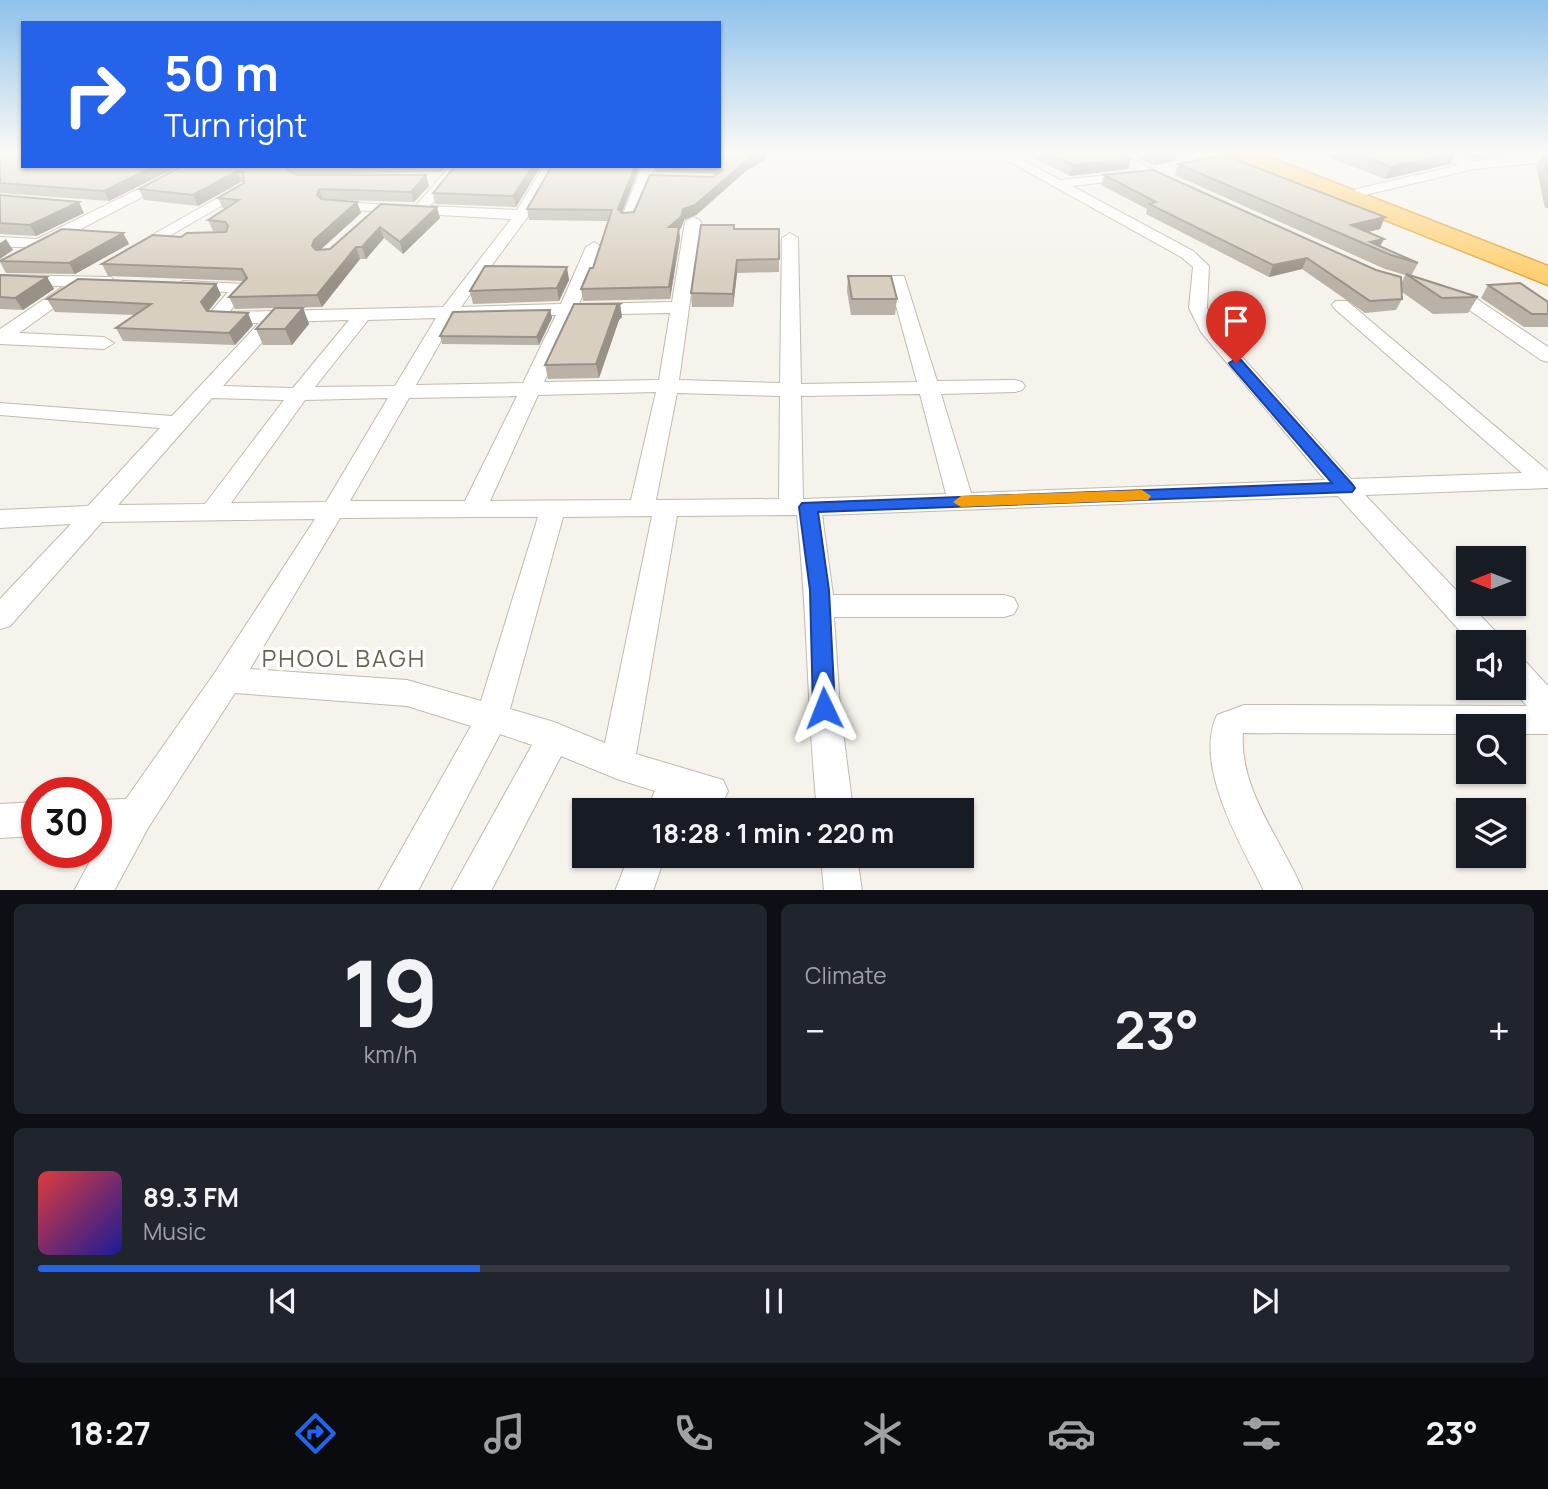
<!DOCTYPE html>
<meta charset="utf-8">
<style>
body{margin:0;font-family:Manrope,sans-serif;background:#20242c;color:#f1f3f6;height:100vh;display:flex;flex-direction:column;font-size:26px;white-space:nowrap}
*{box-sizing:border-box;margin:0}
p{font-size:23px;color:#9ea1a6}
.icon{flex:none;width:38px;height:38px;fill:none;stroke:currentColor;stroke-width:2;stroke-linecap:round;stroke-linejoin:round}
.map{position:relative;height:890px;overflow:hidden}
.drawer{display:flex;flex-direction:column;gap:14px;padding:14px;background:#0d0f14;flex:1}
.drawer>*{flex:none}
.top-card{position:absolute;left:21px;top:21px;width:700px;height:147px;border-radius:0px;box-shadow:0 2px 5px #0004;background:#2563eb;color:#fff;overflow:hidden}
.needle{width:46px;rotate:270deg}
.controls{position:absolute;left:1456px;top:546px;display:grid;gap:14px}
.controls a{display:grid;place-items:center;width:70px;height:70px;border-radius:0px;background:#171b24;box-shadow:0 2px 5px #0004;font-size:35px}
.speed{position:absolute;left:21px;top:777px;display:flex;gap:14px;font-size:35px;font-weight:700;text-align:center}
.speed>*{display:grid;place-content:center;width:91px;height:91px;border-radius:50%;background:#171b24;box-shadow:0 2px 5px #0004;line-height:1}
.speed .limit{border:10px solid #d22;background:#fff;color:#111}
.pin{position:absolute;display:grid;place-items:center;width:60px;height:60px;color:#fff;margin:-72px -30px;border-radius:50% 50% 50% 0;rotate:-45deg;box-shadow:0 0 7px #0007}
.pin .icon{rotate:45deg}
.me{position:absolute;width:77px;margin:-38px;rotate:358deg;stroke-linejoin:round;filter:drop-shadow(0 0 5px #0008)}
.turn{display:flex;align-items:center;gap:24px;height:147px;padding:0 28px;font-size:32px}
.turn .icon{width:91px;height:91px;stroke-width:2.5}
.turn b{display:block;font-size:49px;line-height:60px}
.big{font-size:52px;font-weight:700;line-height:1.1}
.drawer .widget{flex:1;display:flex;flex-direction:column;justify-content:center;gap:10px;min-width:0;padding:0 24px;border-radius:10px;background:#20242c}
.drawer .dial{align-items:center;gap:0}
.dial b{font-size:91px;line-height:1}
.song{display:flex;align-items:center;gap:21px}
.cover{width:84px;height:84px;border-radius:10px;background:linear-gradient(135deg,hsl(0 70% 55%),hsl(240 70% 35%))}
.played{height:7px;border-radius:4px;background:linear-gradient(90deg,#2563eb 30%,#363941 30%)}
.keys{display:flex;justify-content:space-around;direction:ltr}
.heat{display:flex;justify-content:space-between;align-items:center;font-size:38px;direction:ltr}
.drawer .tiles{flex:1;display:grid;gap:14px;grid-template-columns:1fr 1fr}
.widget:last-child{grid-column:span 2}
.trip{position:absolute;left:572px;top:798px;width:402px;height:70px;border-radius:0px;background:#171b24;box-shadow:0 2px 5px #0004;font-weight:700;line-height:70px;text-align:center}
.dock{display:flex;height:112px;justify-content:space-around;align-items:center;background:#090b0e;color:#9ea1a6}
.dock .icon{width:49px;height:49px}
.dock .active{color:#2563eb}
.dock b{font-size:32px;color:#f1f3f6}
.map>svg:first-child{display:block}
</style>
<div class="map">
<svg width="1548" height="891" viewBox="0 0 1548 891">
<rect width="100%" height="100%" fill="#f6f3ec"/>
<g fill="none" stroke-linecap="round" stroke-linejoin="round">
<g stroke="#c2bbae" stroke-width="2">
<g id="street">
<path d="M994 153H1010L1060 180 1137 172V178L1132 179 1072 186 1193 251 1209 266 1207 308 1218 330 1351 479 1522 473 1335 309 1332 305 1335 301H1347L1548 471V488L1365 495 1498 634 1503 642H1470L1338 496 822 515 833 595H1004L1014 598 1018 606 1014 614 1004 617H834L840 708 853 810H817C807 712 808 614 797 515L677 516 636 754 723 780 728 791 723 802 711 807 686 800 683 810H647L655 791 617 779 561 756 491 891H451L532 745 500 734 418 891H378L471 726 407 706 235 693 148 828 114 891H74L105 834H96V800L126 799 216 671 315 519 102 522 10 626 0 629V599L71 524 0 528V510L88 506 160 428 0 415V403L172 416 259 323 215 322 209 314 228 292 189 290 180 285 183 281 247 284 250 288 229 312 443 307 511 219 422 214 415 210 408 214 330 208 325 207 323 204 325 201 408 206 414 208 450 166H463L430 206 517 210 544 166H557L529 215 461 307 561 304 586 247 594 242 602 247 579 304 672 302 685 222 693 217 698 219 701 222 679 380 780 383 782 238 790 233 798 238 801 384 917 382 889 280 892 276H904L937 381 1015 380 1022 382 1025 386 1022 390 1015 392 941 394 971 493 1325 480 1201 332 1189 308 1193 267 1181 257ZM670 313 659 380 544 382 574 315ZM556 315 523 383 416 385 454 318ZM436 318 395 386 315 387 368 320ZM349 320 293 388 223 386 280 322ZM656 392 631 500 490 501 538 395ZM677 393 780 396 779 499 656 500ZM920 394 946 494 803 499 801 396ZM517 396 465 501H350L409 398ZM212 398 284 400 205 504 118 505ZM388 398 326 502 231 503 305 400ZM652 516 605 743 554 722 510 709 563 517ZM480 517H538L481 701 407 680 250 669 340 518Z"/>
<polygon points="1103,153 1120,153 1179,183 1177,186 1167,186"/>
<polygon points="1427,153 1447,153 1474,161 1548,154 1548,162 1474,169 1361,196 1354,192 1356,189 1459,165"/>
<polygon points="185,166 202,166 46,247 0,247 0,237 37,239"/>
<polygon points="642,166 655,166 635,219 633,222 623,222 621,219"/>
<polygon points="242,184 247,185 247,191 140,253 128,253 126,250"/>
<polygon points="0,275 111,277 114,281 111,285 84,286 19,333 104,337 114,343 104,349 0,344 0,329 64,286 0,285"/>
<polygon points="1447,289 1477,299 1548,347 1548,362 1541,360 1465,307 1441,298 1438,294"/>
<path d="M1514 657 1525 661 1548 686V734H1514V726H1468V734L1243 733C1239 791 1282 840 1303 891H1264C1241 845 1193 765 1217 715L1244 705 1527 706 1511 688H1514Z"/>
<polygon points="37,802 37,836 0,838 0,804"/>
<polygon points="629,856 665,856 653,891 615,891"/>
<polygon points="821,856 857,856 862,891 824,891"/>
</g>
</g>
<g stroke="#e0a43c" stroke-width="3">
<polygon id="highway" points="1227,153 1258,153 1548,266 1548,285 1230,158"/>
</g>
<use href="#street" fill="#fff" fill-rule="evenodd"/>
<use href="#highway" fill="#ffcf6e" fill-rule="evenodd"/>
</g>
<g fill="#bab2a6">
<polygon points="0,153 23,153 23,166 179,166 109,201 0,193"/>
<polygon points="1024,153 1120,153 1131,159 1128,169 1070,176"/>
<polygon points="1127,153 1178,153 1175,161 1154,165"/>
<polygon points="1317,153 1456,153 1450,164 1385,179"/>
<polygon points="1457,153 1529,153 1474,158"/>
<polygon points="1548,153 1548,208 1545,208 1536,166 1543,154"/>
<polygon points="766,159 746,171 696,215 684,220 681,228 679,230 680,238 670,299 583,301 581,289 593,268 608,221 529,220 527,209 640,166 622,213 634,212 716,175 714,174 655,172 655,166 719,166"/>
<polygon points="1178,164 1385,217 1380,229 1368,232 1380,247 1418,263 1411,276 1478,297 1468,313 1433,314 1402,292 1402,299 1396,310 1365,313 1302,269 1269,277 1146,214 1147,209 1101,185 1104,175 1402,282 1405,275 1385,269 1175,175"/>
<polygon points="252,166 447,166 441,172 295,175 429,186 414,202 333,200 357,202 361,213 320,250 330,249 381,204 440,218 403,254 384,238 366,259 360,259 322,307 235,309 229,297 244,281 108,276 102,264 181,237 220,232 213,231 208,220 225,209 223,208 218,198 244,182 241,182 198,206 144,200 139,189"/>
<polygon points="455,166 541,166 516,207 435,204 433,193"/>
<polygon points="0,195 84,213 36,236 0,234"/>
<polygon points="734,229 779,229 779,272 737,273 733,307 692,307 691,293"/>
<polygon points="123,233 129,244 75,274 6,273 0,262 0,261"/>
<polygon points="0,275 47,277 54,289 23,310 0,309"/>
<polygon points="848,276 897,299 895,315 851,315 847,291"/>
<polygon points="569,280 559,301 473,304 470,291"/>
<polygon points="216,284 221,295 208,311 253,325 235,345 123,341 116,328 135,315 55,312 47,299"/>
<polygon points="1488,285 1548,302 1548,327 1524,327 1481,298"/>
<polygon points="620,304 622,317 619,320 599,378 548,379 545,365"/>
<polygon points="303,308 309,324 292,345 263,345 256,329"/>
<polygon points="550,310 552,318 539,345 442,344 440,336"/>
</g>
<g fill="#979187">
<polygon points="759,153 767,153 766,159 746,171 696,215 684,220 681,228 679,230 680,238 670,299 669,227 683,209 746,161"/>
<polygon points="1166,153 1178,153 1175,161 1154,165 1157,155"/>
<polygon points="1452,153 1456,153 1450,164 1385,179 1391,167"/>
<polygon points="1477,153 1529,153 1474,158"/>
<polygon points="1131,159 1128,169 1070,176 1073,165"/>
<polygon points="154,166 179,166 109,201 104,191"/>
<polygon points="439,166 447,166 441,172"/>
<polygon points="533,166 541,166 516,207 513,196"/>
<polygon points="635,166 640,166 619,220 618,209"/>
<polygon points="237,171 241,182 198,206 193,195"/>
<polygon points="426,175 429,186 414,202 411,192"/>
<polygon points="319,189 323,200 321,205 317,195"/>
<polygon points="79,202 84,213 36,236 30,225"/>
<polygon points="357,202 361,213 318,252 312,246 314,240"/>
<polygon points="437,207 440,218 403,254 400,242"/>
<polygon points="1385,217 1380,229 1347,237 1351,225"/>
<polygon points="380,227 384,238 366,259 362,247"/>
<polygon points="123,233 129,244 75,274 69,263"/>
<polygon points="6,239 13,250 0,259 0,243"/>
<polygon points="1384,239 1378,250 1370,242"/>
<polygon points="356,247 360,259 322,307 317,295"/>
<polygon points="1307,258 1302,269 1269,277 1273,265"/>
<polygon points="737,260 737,273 733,307 733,294"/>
<polygon points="567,267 569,280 559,301 557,288"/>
<polygon points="47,277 54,289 23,310 15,298"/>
<polygon points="216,284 221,295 206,314 201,302"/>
<polygon points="620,304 622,317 619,320 599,378 596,364 617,306"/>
<polygon points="303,308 309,324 292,345 285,329"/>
<polygon points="550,310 552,318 539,345 537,337"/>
<polygon points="248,313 253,325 235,345 229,333"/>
</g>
<g fill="#d8cfc1" stroke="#979187" stroke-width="2">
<polygon points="0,153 23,153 23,154 19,154 19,158 23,161 23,166 154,166 104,191 0,183"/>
<polygon points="719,153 759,153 746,161 695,205 683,209 681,217 669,227 679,227 669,287 581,289 590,268 593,268 612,210 527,209 552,166 635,166 618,209 622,213 634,212 650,175 713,177 723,170 717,166 719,166"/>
<polygon points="1047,153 1120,153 1131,159 1073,165"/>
<polygon points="1353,153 1452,153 1391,167"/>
<polygon points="1548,153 1548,174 1543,154"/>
<polygon points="1224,155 1385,217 1351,225 1384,239 1370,242 1418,263 1391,255 1178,164"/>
<polygon points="182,166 288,166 287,169 296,175 426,175 411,192 319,189 317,195 321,199 357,202 314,240 312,246 316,250 330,249 381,204 437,207 400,242 380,227 362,247 356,247 317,295 229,297 247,278 242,269 102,264 153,235 181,237 187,233 226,232 228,226 225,222 208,220 239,200 218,198 244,183 243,172 237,171 193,195 139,189"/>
<polygon points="455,166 533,166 513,196 433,193"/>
<polygon points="1153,170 1376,270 1401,277 1402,299 1370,301 1307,258 1273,265 1149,204 1156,202 1104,175"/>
<polygon points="0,195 79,202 30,225 0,223"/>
<polygon points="701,225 734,225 734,229 779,229 779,259 737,260 733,294 691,293"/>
<polygon points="62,229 123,233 69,263 0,261"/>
<polygon points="485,266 567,267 557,288 470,291"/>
<polygon points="1406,274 1478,297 1442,298"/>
<polygon points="0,275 47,277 15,298 0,297"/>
<polygon points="848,276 891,276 897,299 852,299"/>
<polygon points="78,279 216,284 201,302 207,311 248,313 229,333 116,328 151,304 47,299"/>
<polygon points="1520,283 1548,302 1548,314 1532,314 1488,285"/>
<polygon points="574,304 620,304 617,306 596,364 545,365"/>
<polygon points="275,308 303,308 285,329 256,329"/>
<polygon points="550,310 537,337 440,336 453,312"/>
</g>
<linearGradient id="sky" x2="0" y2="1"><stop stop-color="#8fc1ec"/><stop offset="0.55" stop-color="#fbfaf6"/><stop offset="1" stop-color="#fbfaf6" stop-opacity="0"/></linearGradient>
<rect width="1548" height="278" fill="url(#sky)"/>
<polygon fill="#2563eb" stroke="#184099" stroke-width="2" points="1236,359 1241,360 1352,484 1355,488 1352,492 818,512 829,590 835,708 832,714 824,717 816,714 813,708 810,590 799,507 802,503 1332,483 1231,366 1229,363"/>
<polygon fill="#f59e0b" points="1142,490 1151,496 1148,500 961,507 953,502 961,496"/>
<g text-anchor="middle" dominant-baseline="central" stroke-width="7" stroke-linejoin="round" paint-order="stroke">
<g font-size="24" letter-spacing="2" fill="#6e6250" stroke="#fff">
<text x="344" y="657">PHOOL BAGH</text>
</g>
</g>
</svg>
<div class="controls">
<a><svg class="needle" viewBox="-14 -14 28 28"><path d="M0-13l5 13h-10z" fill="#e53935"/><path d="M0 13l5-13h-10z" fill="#9ea1a6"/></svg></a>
<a><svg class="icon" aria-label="sound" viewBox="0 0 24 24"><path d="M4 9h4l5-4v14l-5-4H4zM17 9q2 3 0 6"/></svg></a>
<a><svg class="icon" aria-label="search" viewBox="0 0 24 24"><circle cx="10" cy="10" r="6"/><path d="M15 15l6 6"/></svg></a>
<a><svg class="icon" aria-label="layers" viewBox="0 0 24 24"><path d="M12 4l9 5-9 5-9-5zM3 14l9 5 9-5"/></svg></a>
</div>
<div class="speed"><div class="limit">30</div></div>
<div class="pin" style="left:1236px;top:363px;background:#d93025"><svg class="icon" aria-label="arrive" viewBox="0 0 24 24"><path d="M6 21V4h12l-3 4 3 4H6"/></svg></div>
<svg class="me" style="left:824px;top:708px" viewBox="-20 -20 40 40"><path d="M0-17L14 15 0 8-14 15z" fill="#2563eb" stroke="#fff" stroke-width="4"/></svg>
<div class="trip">18:28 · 1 min · 220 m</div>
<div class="top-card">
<div class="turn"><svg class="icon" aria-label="right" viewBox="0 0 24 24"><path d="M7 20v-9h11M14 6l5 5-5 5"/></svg><div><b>50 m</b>Turn right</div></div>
</div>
</div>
<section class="drawer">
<div class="tiles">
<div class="widget dial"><b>19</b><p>km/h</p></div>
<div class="widget"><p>Climate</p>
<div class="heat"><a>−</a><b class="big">23°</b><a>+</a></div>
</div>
<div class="widget">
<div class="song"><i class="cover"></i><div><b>89.3 FM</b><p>Music</p></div></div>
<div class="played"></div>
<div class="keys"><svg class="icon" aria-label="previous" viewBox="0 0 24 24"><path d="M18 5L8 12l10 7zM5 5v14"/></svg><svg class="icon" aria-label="pause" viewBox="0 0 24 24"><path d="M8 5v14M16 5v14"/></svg><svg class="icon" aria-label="next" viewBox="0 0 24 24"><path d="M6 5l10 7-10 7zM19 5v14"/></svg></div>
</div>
</div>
</section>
<nav class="dock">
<b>18:27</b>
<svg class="icon active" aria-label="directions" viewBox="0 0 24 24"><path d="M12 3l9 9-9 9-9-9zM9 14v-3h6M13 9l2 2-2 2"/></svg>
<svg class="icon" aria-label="music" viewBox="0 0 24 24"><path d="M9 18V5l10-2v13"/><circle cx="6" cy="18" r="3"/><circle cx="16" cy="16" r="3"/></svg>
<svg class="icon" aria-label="phone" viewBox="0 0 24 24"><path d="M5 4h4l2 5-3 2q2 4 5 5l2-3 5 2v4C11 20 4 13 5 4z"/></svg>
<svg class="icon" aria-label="climate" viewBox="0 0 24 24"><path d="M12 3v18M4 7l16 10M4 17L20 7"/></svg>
<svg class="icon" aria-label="car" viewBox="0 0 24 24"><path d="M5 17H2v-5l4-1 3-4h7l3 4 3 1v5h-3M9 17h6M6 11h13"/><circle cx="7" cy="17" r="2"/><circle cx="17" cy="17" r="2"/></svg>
<svg class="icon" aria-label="filters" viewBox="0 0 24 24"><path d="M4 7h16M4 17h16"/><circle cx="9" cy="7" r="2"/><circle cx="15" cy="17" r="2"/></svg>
<b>23°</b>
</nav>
